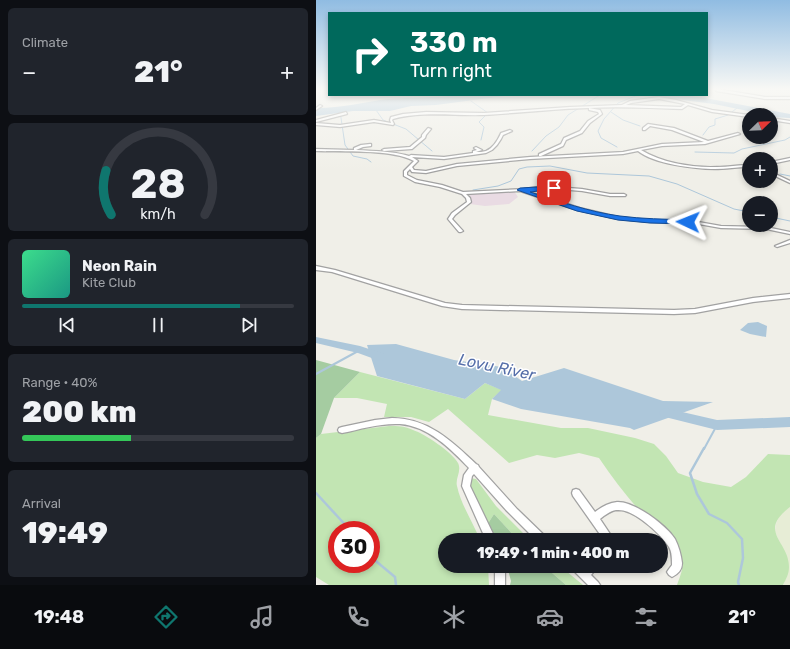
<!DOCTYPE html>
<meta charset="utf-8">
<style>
body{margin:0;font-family:Rubik,sans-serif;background:#20242c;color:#f1f3f6;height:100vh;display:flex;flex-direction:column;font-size:15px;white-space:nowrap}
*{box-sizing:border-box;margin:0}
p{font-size:13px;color:#9ea1a6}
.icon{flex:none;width:22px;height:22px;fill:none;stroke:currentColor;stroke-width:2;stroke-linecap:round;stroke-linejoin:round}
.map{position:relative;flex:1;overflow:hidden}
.sheet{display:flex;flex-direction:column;gap:8px;padding:8px;background:#0d0f14;width:316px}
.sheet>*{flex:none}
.guide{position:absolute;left:12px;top:12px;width:380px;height:84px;border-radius:0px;box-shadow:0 2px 6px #0003;background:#00695c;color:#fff;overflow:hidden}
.needle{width:26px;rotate:67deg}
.buttons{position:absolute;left:426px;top:108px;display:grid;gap:8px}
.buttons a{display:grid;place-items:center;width:36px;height:36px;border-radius:50%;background:#171b24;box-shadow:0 2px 6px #0003;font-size:20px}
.speed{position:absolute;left:12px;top:521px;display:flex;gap:8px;font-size:20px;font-weight:700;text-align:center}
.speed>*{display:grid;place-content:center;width:52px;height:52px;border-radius:50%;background:#171b24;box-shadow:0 2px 6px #0003;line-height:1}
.speed .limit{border:6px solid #d22;background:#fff;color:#111}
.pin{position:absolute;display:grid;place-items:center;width:34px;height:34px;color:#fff;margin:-17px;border-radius:8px;box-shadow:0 2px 6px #0006}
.me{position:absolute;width:44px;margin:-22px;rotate:272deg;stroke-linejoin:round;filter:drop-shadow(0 0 3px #0008)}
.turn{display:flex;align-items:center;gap:14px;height:84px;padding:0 16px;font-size:18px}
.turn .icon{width:52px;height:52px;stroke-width:2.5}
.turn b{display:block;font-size:28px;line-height:34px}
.big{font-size:30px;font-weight:800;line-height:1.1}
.sheet .widget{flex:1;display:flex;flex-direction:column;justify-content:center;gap:6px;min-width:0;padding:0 14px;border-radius:6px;background:#20242c}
.sheet .dial{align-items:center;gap:0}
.dial svg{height:104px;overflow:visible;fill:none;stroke:#363941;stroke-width:7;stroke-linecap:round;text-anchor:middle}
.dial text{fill:#f1f3f6;stroke:none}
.song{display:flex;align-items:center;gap:12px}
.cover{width:48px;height:48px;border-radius:6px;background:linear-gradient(135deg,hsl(150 70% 55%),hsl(170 70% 35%))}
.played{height:4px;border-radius:2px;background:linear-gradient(90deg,#0f766e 80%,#363941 80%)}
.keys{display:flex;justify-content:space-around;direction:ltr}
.heat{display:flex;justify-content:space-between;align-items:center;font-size:22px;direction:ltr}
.charge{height:6px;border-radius:3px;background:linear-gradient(90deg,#34c759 40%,#363941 0)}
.trip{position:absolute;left:122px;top:533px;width:230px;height:40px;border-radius:20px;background:#171b24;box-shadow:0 2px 6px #0003;font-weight:800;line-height:40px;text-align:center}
.menu{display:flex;height:64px;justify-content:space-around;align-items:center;background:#090b0e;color:#9ea1a6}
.menu .icon{width:28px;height:28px}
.menu .active{color:#0f766e}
.menu b{font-size:18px;color:#f1f3f6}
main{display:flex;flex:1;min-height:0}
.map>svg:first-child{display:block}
</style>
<main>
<section class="sheet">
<div class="widget"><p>Climate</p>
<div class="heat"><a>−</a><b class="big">21°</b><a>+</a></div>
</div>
<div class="widget dial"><svg viewBox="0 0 100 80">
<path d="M14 69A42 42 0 1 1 86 69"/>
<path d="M14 69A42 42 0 0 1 10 35" stroke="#0f766e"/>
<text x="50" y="56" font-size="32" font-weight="700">28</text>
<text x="50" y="72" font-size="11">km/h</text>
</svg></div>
<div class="widget">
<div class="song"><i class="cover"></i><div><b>Neon Rain</b><p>Kite Club</p></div></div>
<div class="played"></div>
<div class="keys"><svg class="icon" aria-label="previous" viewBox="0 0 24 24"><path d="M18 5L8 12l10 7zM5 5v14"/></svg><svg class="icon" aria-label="pause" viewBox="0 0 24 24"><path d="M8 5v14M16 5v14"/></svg><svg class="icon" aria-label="next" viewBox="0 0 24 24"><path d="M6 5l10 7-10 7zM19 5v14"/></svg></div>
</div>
<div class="widget"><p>Range · 40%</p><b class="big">200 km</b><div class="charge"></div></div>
<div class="widget"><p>Arrival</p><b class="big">19:49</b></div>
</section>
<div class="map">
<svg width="474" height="585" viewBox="0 0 474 585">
<rect width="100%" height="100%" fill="#f0efe8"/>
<polygon fill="#e9dbe3" points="198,191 202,197 193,204 169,206 154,204 154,194"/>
<polygon fill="#e7edd6" points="474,507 474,585 467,585 471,576 470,556 459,532 460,524 464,515"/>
<g fill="#c2e5b3" fill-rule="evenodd">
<path d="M44 372 149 399 169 383 186 390 176 399 172 415 245 428H272L319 438 338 444 350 456 362 473 387 482 415 487 430 477 452 454 474 455V507C441 532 473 541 473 567 473 574 470 579 467 585H361C364 576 369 566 365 556 358 536 336 524 322 509 308 493 295 476 283 458L263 453 239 458 221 455 193 463 132 409 113 422 95 417H68L71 404 41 398H18Z"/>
<path d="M73 426C82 426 89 426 97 430 109 434 136 452 142 463 146 471 139 478 141 486 145 505 157 522 164 540H129V566H172L173 585H13L0 577V438L5 434ZM21 530H55V564H21Z"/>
<polygon points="154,478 160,479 180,506 214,540 202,540 178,514 171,525 152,488"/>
<polygon points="228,566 244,566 267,585 250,585"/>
</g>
<g fill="#a5cca1">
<polygon points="0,360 44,372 18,398 5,434 0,438"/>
<polygon points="178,514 202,540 181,540 171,525"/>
<polygon points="191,566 228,566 250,585 194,585 195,581"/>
</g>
<g fill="#adc7da">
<path d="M143 95H196L120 105 95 106 74 111H37L0 116V109L2 108C25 108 48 102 72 99 96 97 119 98 143 95Z"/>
<polygon points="328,95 367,95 389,98 474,114 474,118 455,117 455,115 445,115 437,112 398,104"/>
<polygon points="442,322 451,326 450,337 434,334 424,330 432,323"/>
<polygon points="80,344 138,360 186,367 206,381 248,368 347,401 397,402 318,430 314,428 205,409 176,399 185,390 169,383 149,399 61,376 51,345"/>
</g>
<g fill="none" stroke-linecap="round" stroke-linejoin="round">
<g stroke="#adc7da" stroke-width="1">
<polyline points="155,101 172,113 163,122 168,127 165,140"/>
<polyline points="60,110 67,120 74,123"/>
<polyline points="24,111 29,145 37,156 51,159 55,162"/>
<polyline points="295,112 307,120 324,126"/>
<polyline points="77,124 90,129 116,151"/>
<polyline points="387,135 393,127 399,125 399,119 412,115 421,108"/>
<polyline points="301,147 285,138 282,131 288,119 302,103 322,95"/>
<polyline points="216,151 230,136 243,127 252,115 284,95"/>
<polyline points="379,152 418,153 426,149 469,140 474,137"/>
<polyline points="464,174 474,176"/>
<polyline points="157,190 182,186 195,181 203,169 211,167 234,166 271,173 333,176 361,184 418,209 433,212"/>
<polyline points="455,217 474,221"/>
</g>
<g stroke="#adc7da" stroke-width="2">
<polyline points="0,374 44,350"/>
<polyline points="388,449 401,425"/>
</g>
<g stroke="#adc7da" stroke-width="2.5">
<polyline points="388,448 374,473 381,494 393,514 411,523 426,539 427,558 422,582 423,585"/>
<polyline points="0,493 34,530"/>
<polyline points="55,557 79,577 80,585"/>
</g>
<g fill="#adc7da" fill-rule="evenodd">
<polygon points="0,337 44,346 68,354 69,357 68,360 64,361 42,353 0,343"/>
<polygon points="349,408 401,420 474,417 474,427 401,430 345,416 343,413 345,410"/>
</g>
<g stroke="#a2a2a2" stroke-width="2.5">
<g id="minor">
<polygon points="401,89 449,97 474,97 474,99 449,99 400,91"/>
<path d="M343 97 360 100 396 110 433 115V117L396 112 372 105 366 109C334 108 303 106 272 108 237 109 203 113 168 115 137 116 108 111 77 119L76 120 78 124 77 125 58 122 24 127 0 125V123L24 125 58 120 75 123 74 120 75 117 87 114 110 112 168 113 254 107 306 105 314 101ZM343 99 369 104 365 107 310 105 315 103Z"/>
<polygon points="4,105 6,106 0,110 0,108"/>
<polygon points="273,108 284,110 286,114 274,123 266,133 250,140 247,146 225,156 223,156 223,154 245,144 248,138 264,131 272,121 283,114 282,112 273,110"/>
<polygon points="30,112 31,114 0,122 0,120"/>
<polygon points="455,118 474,121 474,123 455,120"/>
<path d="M332 124 358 128 392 141 422 133 424 134 389 144 346 146 325 150C347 163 376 168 401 167 412 167 422 165 433 165V167C422 167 410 169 399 169 379 169 338 164 322 151L307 154 214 159 141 166 110 173 96 172 94 169 91 172V175L101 180 126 185 147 192 208 189 229 186 266 189 294 194H308L310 195 309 196H294L266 191 229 188 210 191 264 208 302 217 334 220 377 221 405 226 450 227 474 232V234L450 229 405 228 377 223 334 222 302 219 261 210 204 191 150 194 154 198 155 202 139 215 136 219 147 231 145 232H143L132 219 136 213 151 202 150 198 146 194 124 187 99 182 88 176V171L98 161C78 149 24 152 0 151V149L38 150V148L45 145 54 144H55V146L47 147 40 150C58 151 76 151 93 156L95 155 128 157 157 153V151L161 150 158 148 160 147 166 150 160 152C163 152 167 152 170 151 177 148 182 140 185 133L194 130 196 131 187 135 185 139 181 145 176 150 170 153 128 159 96 157 102 161 96 167 98 170 110 171 141 164 214 157 307 152 346 144 388 142 356 130 334 126 329 130H327V128Z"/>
<polygon points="112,128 115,129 110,135 109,138 96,149 68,151 66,150 68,149 94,147 106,137 106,135"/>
<polygon points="474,158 474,160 455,164 455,162"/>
<polygon points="455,172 474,181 474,183 455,174"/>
<polygon points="474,240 474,243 461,247 459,246"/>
<polygon points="0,266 19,270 129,303 146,305 358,310 379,309 437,298 474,294 474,298 437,302 379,313 358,314 146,309 126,306 16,272 0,270"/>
<path d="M76 418C111 418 135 440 160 464L162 465 163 467 201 509 230 537 232 540H220L190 510 158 474 156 476 154 486 180 540H170L146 486 148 475 153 468C135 449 112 426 84 424 64 423 45 429 26 433L23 432 22 430 23 428 26 427 59 420Z"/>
<path d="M260 489 263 490 279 512C285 507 293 503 301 502 318 501 350 525 359 539 363 547 365 555 366 563 366 570 362 574 356 577L353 575 351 572 353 569 356 565C356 559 356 552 353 547 346 535 322 514 309 511 307 510 303 510 300 510 294 511 289 515 284 519L298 540H288L257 496 256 493 257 490Z"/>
<rect x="179" y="566" width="10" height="19"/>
<polygon points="254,566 266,566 268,568 270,566 282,566 280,569 275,575 282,582 284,585 272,585 256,569"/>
</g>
</g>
<use href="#minor" fill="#fff" fill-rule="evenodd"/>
</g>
<linearGradient id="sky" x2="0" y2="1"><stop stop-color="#90bce2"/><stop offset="0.52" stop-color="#f8f8f5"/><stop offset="1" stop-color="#f8f8f5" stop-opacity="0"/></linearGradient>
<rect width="474" height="171" fill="url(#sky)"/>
<path fill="#1a73e8" stroke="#114b97" d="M238 186 241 188 240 189 214 192C243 201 273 212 304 216 326 219 349 219 372 220L375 222 372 224 334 223 302 220 261 211 201 190 204 188Z"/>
<g text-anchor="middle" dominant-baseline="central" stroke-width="3" stroke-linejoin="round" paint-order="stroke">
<g font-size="16" font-style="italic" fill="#556ea9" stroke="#fff">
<text transform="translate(181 367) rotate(12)">Lovu River</text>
</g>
</g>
</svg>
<div class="buttons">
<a><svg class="needle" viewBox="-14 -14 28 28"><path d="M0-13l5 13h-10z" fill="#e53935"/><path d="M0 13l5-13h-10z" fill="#9ea1a6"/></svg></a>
<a>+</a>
<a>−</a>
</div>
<div class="speed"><div class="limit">30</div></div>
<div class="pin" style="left:238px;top:188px;background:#d93025"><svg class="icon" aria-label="arrive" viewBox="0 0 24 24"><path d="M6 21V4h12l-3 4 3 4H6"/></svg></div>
<svg class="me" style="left:372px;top:222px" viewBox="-20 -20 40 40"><path d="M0-17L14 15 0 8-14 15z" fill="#1a73e8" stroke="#fff" stroke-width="4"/></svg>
<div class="trip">19:49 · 1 min · 400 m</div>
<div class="guide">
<div class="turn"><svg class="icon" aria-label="right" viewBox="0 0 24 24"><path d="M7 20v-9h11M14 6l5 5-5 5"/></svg><div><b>330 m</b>Turn right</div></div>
</div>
</div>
</main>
<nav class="menu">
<b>19:48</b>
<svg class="icon active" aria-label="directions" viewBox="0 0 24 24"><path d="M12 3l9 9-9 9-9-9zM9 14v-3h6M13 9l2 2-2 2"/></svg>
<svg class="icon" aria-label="music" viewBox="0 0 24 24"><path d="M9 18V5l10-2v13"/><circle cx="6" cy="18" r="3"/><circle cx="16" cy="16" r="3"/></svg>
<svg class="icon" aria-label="phone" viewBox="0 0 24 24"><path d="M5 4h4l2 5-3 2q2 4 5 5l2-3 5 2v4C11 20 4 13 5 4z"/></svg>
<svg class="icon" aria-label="climate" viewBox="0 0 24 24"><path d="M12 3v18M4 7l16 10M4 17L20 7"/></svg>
<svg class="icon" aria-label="car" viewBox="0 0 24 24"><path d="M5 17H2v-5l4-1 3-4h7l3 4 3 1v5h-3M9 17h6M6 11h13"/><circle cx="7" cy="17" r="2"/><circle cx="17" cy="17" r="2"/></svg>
<svg class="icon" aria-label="filters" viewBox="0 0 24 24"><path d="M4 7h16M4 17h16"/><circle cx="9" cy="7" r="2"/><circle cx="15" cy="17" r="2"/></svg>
<b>21°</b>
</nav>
